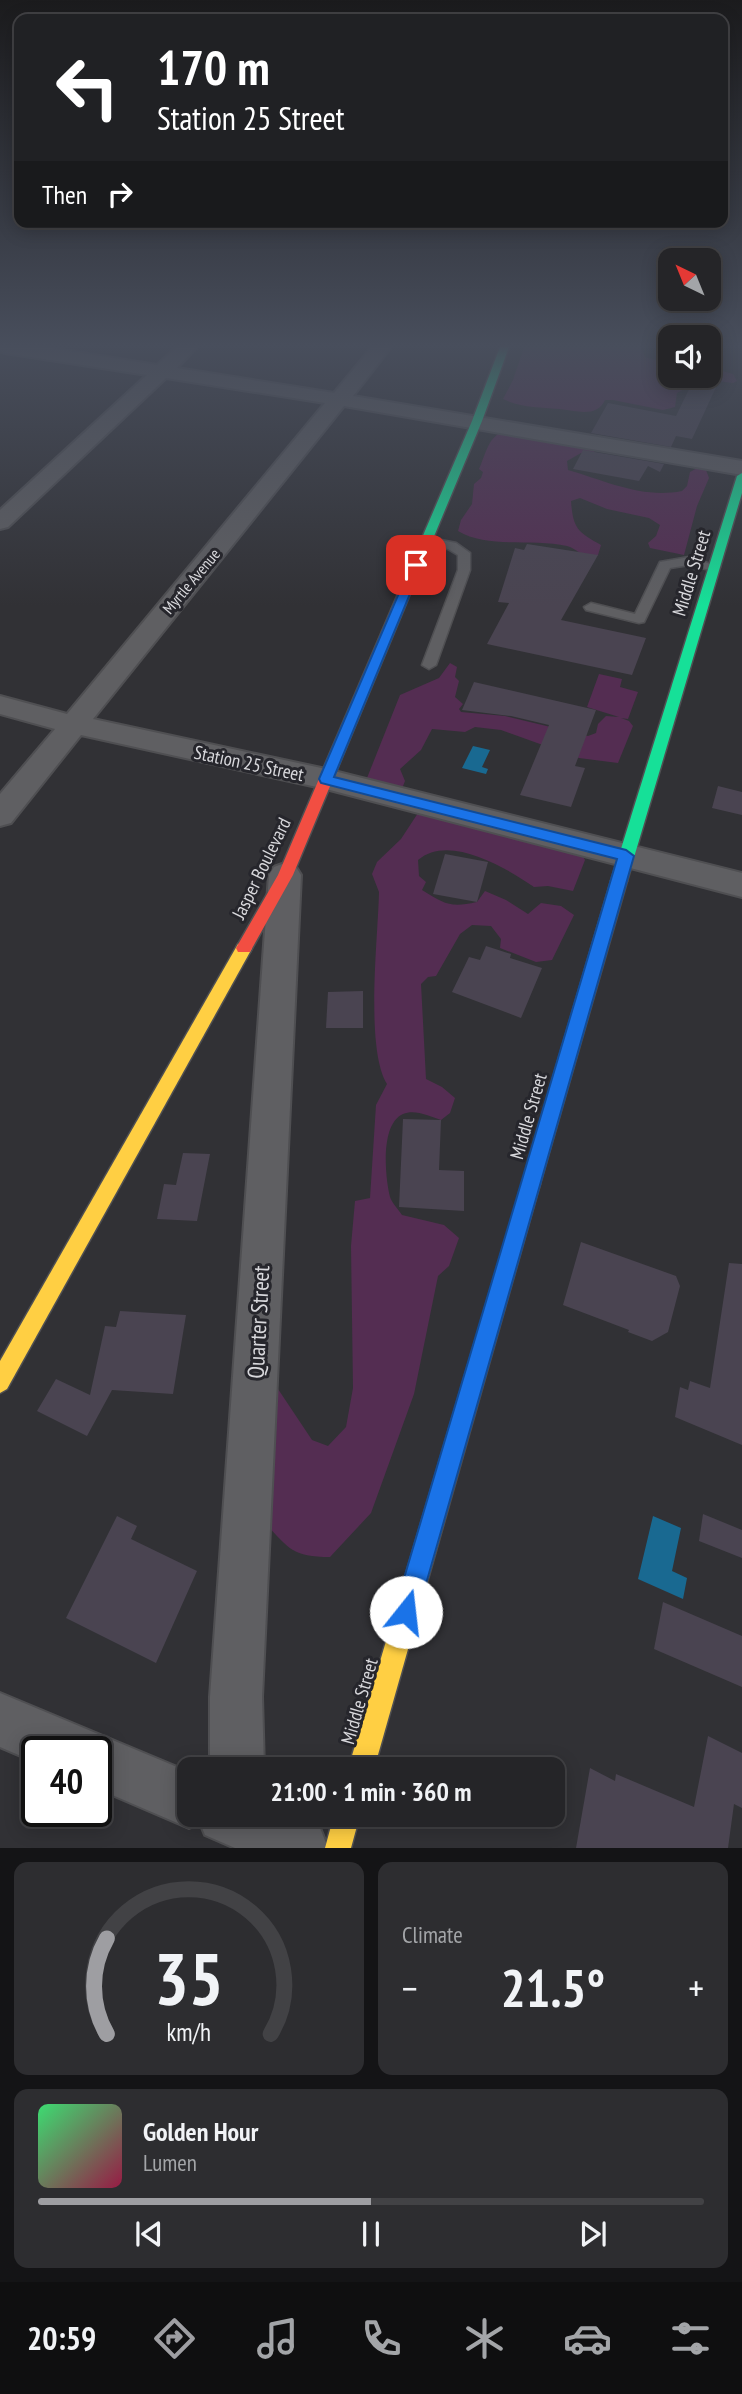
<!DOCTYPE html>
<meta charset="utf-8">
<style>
body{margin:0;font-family:"PT Sans Narrow",sans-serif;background:#2d2d30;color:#f1f3f6;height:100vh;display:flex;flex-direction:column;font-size:26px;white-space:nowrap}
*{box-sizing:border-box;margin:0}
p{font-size:23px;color:#a3a5a8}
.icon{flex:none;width:38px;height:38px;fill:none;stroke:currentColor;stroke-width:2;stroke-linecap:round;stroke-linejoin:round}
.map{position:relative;height:1848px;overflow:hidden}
.panel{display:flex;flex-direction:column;gap:14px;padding:14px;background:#141416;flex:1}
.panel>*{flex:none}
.top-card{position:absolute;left:14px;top:14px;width:714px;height:214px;border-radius:14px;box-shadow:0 4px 18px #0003,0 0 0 2px #424245;background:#202124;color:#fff;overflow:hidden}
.needle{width:46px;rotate:317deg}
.tools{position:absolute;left:658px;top:248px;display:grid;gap:14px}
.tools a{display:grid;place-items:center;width:63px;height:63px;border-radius:14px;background:#252528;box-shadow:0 4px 18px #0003,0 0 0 2px #424245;font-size:35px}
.speed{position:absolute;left:21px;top:1736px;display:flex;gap:14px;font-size:35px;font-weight:700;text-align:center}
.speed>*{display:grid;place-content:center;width:91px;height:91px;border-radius:50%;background:#252528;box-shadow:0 4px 18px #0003,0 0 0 2px #424245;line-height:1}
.speed .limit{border:4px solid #111;border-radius:10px;background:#fff;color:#111}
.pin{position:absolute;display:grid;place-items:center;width:60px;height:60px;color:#fff;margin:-30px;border-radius:14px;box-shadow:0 4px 10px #0006}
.me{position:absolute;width:77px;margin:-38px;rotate:16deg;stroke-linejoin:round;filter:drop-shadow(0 0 5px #0008)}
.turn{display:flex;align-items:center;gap:24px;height:147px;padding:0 28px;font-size:32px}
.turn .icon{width:91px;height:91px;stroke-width:2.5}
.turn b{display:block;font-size:49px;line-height:60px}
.then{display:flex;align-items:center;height:66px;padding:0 28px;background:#0003;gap:14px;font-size:26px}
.big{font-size:52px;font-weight:600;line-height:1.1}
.panel .tile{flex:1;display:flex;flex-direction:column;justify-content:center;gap:10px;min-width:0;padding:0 24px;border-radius:14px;background:#2d2d30}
.panel .dial{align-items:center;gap:0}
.dial svg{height:182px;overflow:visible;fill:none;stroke:#424245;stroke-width:7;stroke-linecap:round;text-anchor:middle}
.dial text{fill:#f1f3f6;stroke:none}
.song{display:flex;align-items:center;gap:21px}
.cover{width:84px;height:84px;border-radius:10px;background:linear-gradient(135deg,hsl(140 70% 55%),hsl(340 70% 35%))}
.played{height:7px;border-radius:4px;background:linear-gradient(90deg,#9e9ea2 50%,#424245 50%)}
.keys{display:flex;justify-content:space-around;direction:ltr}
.heat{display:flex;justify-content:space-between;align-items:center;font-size:38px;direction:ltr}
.panel .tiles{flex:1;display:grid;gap:14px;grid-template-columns:1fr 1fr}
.tile:last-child{grid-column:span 2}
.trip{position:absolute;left:177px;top:1757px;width:388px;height:70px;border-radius:14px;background:#252528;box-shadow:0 4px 18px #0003,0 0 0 2px #424245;font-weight:600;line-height:70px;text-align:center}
.dock{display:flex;height:112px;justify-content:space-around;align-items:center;background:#0f0f10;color:#a3a5a8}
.dock .icon{width:49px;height:49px}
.dock .active{color:#9e9ea2}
.dock b{font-size:32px;color:#f1f3f6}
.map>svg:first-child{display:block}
</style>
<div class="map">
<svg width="742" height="1848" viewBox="0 0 742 1848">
<rect width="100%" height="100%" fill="#313135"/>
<g fill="#542d52">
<path d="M524 347H641L645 357 670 364V376H709V367L733 374 737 381 733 383 694 378 688 387 677 393 675 407 663 410 613 400H605C596 419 575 410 559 409 539 407 522 408 503 399L513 380Z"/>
<path d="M503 431 571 441 594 451 596 455 581 453 567 461 568 470C606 481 643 499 682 491L687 486 690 472 699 467 706 470 709 478 697 506 684 555 650 548 648 543 656 536 660 525 649 518 607 509 580 498 571 501C573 529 578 532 601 545L598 555 590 560C583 556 575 548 567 546 533 538 488 549 458 531L461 520 472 504 474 484 481 478 483 472 479 469C486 454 487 439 503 431Z"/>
<polygon points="450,663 457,667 455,677 459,681 455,697 463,704 459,709 461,712 505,716 588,736 596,733 598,724 606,716 619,717 587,707 599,674 622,679 620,687 638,692 628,719 621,718 629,721 633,726 618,763 579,758 501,730 475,727 465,732 432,729 421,750 400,769 405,781 401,791 376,788 367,778 400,695 439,678"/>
<path d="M418 813 581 853 585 860 573 891 548 886 534 887C506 868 449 833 418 860L419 876 426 882 422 890C445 904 450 908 477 902L485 891 506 900 528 914 541 903 561 906 574 915 552 960 536 962 500 948 501 939 491 926 472 925 460 934 436 976 428 977 421 984 426 1079 442 1087 455 1098 450 1113 441 1120C429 1116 415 1109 403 1114 380 1124 385 1177 390 1197 392 1203 398 1209 402 1215L444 1225 459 1238 449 1266 438 1276 414 1394 371 1513 330 1557C291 1557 289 1548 263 1521L266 1402 278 1389 312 1440 328 1446 346 1427 353 1388 351 1246 355 1201 370 1198 376 1105 387 1084C365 1048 378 939 379 892L372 874 377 862 401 839Z"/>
</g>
<g fill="#196991">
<polygon points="473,746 490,750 482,767 488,769 486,774 462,768"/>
<polygon points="653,1516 681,1528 672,1571 687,1578 683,1599 638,1579"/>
</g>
<g fill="#4a4451">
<polygon points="694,379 718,383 692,439 676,436 671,447 591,433 608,403 676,416"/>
<polygon points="583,450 664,464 660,472 648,466 639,481 573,469"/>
<polygon points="527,544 598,555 561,620 646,638 632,675 487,644 509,603 498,602 515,548 524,550"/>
<polygon points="474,682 596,710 575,766 585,768 571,807 520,795 549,725 511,716 462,710"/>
<polygon points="718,786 742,792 742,815 712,808"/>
<polygon points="445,854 488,862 477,902 433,894"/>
<polygon points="486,946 511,954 510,958 542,968 521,1018 452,992 469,957 480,960"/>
<polygon points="363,991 363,1028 326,1028 328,992"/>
<polygon points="403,1119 441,1120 439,1170 464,1171 464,1211 399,1207"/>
<polygon points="183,1153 210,1154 197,1221 157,1219 164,1184 176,1185"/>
<polygon points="581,1242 676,1276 680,1286 668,1332 652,1341 628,1332 629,1330 563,1305"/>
<polygon points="729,1263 742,1264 742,1445 675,1417 680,1387 688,1390 690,1381 710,1388"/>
<polygon points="120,1311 186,1315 173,1394 112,1390 87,1436 37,1411 56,1379 90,1395 105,1326 116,1327"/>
<polygon points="703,1514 742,1530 742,1558 699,1541"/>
<polygon points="117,1516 137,1526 131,1539 197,1571 156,1663 66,1618"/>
<polygon points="663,1602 742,1636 742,1687 654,1649"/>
<polygon points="708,1736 742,1753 742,1808 734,1804 728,1848 576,1848 590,1768 615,1781 616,1774 694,1807"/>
</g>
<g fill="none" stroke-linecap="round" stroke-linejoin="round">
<g stroke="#4f4f52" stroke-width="3">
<g id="lane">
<polygon points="426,537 456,543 470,553 470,570 436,665 429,669 422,665 458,570 458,555 448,549 422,544 420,541"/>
<polygon points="689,557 720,567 714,571 689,565 670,568 644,622 639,623 586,610 584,607 591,603 635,614 660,562"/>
</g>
</g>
<g stroke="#4f4f52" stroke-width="4">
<g id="street">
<polygon points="0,347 44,347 157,365 177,347 197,347 177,368 334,393 372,347 391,347 353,396 742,461 742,475 344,406 93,719 326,769 742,873 742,897 326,789 81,735 11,823 0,826 0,794 55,729 0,714 0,696 67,714 325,403 166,378 8,527 0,529 0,510 147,375 5,353 0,351"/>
<polygon points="285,863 296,867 301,875 262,1697 264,1769 210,1769 210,1697 269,875 274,867"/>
<polygon points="0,1693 189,1772 189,1815 289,1815 320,1828 328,1848 235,1848 205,1835 200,1823 189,1828 96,1788 96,1752 37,1752 37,1763 0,1747"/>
</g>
</g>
<g stroke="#4f4f52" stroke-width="3">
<g id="fast">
<polygon points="500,347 509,347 482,421 410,594 404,598 400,597 398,594 472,421"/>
<polygon points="742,473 742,493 627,881 619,887 611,881 737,476"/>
</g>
</g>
<g stroke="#4f4f52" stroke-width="3">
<g id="slow">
<polygon points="244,942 250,944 252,948 250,952 7,1389 0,1393 0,1361 238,944"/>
<polygon points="531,1175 538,1178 540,1184 374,1769 348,1769 522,1184 524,1178"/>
<polygon points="334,1815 360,1815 351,1848 325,1848"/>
</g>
</g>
<g stroke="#4f4f52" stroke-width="3">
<g id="jam">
<polygon points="404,590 410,594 293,875 250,952 238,952 236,948 278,875 398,594"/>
<polygon points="619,875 627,881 540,1184 538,1190 531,1193 524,1190 522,1184 611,881"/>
</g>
</g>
<use href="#lane" fill="#5f5f62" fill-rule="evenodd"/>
<use href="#street" fill="#5f5f62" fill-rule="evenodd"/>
<use href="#fast" fill="#16e098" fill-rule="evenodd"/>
<use href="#slow" fill="#ffcf43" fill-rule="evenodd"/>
<use href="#jam" fill="#f24e42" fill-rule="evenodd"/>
</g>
<linearGradient id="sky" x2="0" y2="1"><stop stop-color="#1b1b1d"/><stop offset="0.57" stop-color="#484e5c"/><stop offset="1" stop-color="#484e5c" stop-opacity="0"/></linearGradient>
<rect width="742" height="606" fill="url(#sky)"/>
<polygon fill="#1a73e8" stroke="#114b97" stroke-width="2" points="416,561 422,565 334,777 626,850 634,856 418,1612 415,1620 406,1624 398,1620 394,1612 617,859 321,783 319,779 411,565"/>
<g text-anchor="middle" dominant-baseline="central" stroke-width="6" stroke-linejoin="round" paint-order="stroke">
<g font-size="16" fill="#d8d8dc" stroke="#26262c">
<text transform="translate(191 581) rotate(-50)">Myrtle Avenue</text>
</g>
<g font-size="19" fill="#d8d8dc" stroke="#26262c">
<text transform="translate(691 573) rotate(-73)">Middle Street</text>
<text transform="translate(249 763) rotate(12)">Station 25 Street</text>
<text transform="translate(261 868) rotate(-64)">Jasper Boulevard</text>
<text transform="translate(528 1116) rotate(-74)">Middle Street</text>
<text transform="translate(359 1701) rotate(-74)">Middle Street</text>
</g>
<g font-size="23" fill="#d8d8dc" stroke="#26262c">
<text transform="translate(258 1322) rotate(-87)">Quarter Street</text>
</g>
</g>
</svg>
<div class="tools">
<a><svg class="needle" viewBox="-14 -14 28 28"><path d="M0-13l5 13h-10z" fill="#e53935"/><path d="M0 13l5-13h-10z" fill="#a3a5a8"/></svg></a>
<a><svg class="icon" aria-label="sound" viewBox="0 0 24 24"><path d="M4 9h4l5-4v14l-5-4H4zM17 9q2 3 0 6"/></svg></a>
</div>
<div class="speed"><div class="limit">40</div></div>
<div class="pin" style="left:416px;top:565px;background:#d93025"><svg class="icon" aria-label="arrive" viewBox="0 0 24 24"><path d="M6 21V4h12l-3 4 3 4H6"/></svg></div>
<svg class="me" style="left:406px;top:1612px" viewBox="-20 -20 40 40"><circle r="19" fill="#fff"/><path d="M0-13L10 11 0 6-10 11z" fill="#1a73e8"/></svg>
<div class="trip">21:00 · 1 min · 360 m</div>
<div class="top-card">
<div class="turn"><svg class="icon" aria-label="left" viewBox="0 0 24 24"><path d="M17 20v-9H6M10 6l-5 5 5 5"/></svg><div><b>170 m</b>Station 25 Street</div></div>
<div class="then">Then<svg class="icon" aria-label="right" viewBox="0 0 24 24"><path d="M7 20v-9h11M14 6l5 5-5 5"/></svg></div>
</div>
</div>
<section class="panel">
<div class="tiles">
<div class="tile dial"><svg viewBox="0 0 100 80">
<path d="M14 69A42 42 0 1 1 86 69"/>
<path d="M14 69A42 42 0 0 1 14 27" stroke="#9e9ea2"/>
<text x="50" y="56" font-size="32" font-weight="700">35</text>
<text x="50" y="72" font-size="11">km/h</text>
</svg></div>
<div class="tile"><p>Climate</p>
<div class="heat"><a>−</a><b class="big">21.5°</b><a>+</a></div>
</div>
<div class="tile">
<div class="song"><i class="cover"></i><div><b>Golden Hour</b><p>Lumen</p></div></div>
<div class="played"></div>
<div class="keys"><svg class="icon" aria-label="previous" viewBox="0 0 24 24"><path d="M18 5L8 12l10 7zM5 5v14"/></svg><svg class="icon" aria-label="pause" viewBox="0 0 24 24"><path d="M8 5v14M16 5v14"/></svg><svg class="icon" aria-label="next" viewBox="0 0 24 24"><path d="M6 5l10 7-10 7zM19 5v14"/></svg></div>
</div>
</div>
</section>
<nav class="dock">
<b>20:59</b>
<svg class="icon active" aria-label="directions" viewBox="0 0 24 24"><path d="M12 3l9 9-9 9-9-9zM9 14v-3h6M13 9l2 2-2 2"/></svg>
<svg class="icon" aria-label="music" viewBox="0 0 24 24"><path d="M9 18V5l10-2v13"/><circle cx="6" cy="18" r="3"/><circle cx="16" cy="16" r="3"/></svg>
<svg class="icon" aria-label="phone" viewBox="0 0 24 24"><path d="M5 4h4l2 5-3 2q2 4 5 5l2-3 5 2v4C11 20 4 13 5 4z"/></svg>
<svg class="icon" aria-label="climate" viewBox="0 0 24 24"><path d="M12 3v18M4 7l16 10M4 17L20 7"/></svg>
<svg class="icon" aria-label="car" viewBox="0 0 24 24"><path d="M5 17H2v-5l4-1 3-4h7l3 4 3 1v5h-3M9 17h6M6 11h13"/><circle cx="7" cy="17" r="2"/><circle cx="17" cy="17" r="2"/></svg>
<svg class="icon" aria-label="filters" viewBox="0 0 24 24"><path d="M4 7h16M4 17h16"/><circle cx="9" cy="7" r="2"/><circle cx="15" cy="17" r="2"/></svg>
</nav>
